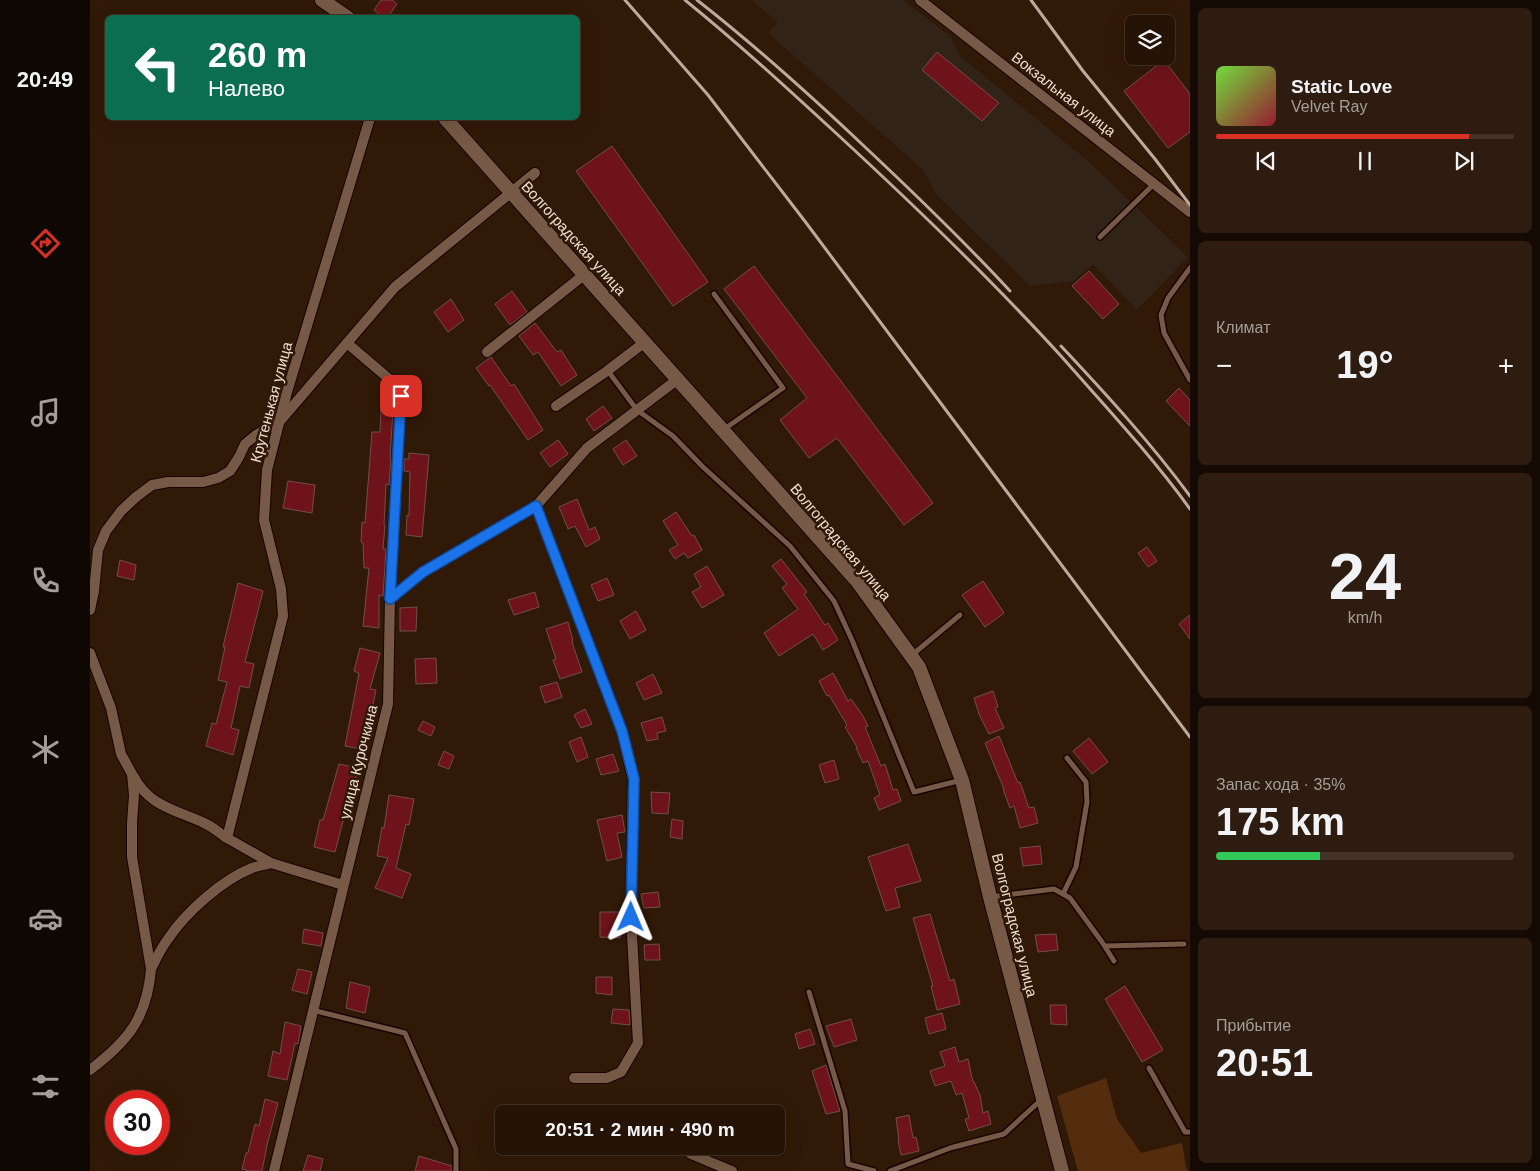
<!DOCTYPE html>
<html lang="ru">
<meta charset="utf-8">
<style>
body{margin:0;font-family:Helvetica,sans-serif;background:#2d1c0f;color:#f1f3f6;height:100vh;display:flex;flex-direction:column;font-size:19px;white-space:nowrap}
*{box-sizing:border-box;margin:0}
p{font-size:16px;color:#a39e9a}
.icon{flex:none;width:28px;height:28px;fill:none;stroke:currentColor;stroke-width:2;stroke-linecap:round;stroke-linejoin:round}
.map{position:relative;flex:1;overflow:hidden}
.drawer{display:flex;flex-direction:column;gap:8px;padding:8px;background:#140a03;width:350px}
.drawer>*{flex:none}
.hud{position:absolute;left:15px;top:15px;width:475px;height:105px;border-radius:8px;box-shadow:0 5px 20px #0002,0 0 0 1px #423227;background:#0b6e4f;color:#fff;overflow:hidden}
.tools{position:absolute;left:1035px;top:15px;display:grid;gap:10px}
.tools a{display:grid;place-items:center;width:50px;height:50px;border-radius:8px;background:#251305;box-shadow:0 5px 20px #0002,0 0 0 1px #423227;font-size:25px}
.speed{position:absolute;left:15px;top:1090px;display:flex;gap:10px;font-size:25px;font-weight:700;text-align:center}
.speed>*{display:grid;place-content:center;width:65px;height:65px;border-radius:50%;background:#251305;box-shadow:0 5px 20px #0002,0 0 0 1px #423227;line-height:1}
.speed .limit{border:8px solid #d22;background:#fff;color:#111}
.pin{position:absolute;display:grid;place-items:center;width:42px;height:42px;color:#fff;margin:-21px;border-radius:10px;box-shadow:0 2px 8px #0006}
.me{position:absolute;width:55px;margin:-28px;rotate:1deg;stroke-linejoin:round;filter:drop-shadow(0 0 4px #0008)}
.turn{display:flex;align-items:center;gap:18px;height:105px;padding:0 20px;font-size:22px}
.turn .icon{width:65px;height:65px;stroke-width:2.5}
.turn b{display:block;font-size:35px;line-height:42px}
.big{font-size:38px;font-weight:700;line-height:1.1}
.drawer .card{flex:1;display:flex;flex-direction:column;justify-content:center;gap:8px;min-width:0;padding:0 18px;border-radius:8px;background:#2d1c0f}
.drawer .dial{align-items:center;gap:0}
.dial b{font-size:65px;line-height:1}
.song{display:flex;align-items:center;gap:15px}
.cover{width:60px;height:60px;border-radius:8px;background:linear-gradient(135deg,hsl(100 70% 55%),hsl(350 70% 35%))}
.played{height:5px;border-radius:2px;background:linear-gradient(90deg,#d93025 85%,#423227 85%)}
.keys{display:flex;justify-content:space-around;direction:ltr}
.heat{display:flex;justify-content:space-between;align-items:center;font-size:28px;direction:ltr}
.charge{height:8px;border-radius:4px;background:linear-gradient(90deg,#34c759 35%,#423227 0)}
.trip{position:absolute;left:405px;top:1105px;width:290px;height:50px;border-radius:8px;background:#251305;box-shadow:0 5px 20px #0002,0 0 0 1px #423227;font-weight:700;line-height:50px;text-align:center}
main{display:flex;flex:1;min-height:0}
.tabs{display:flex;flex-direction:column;width:90px;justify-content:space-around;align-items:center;background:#0f0802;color:#a39e9a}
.tabs .icon{width:35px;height:35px}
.tabs .active{color:#d93025}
.tabs b{font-size:22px;color:#f1f3f6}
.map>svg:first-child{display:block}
</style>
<main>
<nav class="tabs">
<b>20:49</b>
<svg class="icon active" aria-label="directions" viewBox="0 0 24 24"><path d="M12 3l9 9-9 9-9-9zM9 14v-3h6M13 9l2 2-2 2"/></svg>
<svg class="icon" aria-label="music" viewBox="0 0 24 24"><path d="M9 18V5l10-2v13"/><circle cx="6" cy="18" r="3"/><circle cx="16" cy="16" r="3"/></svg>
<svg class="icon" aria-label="phone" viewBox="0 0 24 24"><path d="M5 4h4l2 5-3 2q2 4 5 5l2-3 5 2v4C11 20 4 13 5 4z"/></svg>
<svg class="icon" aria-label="climate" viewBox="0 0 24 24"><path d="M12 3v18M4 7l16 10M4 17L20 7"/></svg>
<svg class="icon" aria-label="car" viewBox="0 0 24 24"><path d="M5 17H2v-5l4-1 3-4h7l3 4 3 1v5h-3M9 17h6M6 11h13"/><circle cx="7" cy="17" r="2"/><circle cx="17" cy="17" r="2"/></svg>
<svg class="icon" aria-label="filters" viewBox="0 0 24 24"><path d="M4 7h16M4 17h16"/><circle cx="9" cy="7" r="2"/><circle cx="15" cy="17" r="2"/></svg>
</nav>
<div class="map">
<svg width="1100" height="1171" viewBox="0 0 1100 1171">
<rect width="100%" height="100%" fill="#311907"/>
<polygon fill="#322318" points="661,0 813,0 861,37 870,56 1000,163 1098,257 1047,310 1003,264 983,281 940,286 847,195 831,168 678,33 688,22"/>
<polygon fill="#542d0f" points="1016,1078 1027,1119 1051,1153 1092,1143 1096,1168 1098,1171 988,1171 967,1096"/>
<g fill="#6f131a" stroke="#714e4c">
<polygon points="291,0 302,0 307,4 297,18 294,18 284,10"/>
<polygon points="847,52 909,103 892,121 832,70"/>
<polygon points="1074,60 1100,94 1100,132 1078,148 1034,91"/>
<polygon points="522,146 618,282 583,306 486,171"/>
<polygon points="664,266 843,503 814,525 747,438 719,458 690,420 717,398 634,289"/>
<polygon points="999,271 1029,304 1013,319 982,286"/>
<polygon points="422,291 437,312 420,325 405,304"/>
<polygon points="361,299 374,320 358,332 344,312"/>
<polygon points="445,323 467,352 471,350 487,375 471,386 448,352 443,355 429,336"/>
<polygon points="401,357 421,386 424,384 453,430 438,440 400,385 399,386 386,368"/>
<polygon points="1089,388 1100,400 1100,426 1076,401"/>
<polygon points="513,406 522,418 504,431 496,419"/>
<polygon points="291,408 303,409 300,458 301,458 299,485 296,484 294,525 295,525 293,549 296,549 293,596 289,595 289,628 273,626 279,568 274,568 273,543 271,542 272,522 275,523 282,432 290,432"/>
<polygon points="468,440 478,454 460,467 450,453"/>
<polygon points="536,440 547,456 533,465 523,449"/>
<polygon points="319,453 339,455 332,537 316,535 317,515 319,516 320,472 314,471 314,459 319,459"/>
<polygon points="198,481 225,485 222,513 193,508"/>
<polygon points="487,499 499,530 505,527 510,539 496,547 485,526 478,529 469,507"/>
<polygon points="586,512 602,536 604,535 612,550 598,558 594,553 585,559 579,550 588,545 573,521"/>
<polygon points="1057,547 1067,561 1058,567 1048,553"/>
<polygon points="691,559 717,592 714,594 735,625 738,623 748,640 733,650 723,634 689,656 674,633 708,609 692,588 697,584 682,566"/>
<polygon points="30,560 46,565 44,580 27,576"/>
<polygon points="617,566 634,595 612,608 602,592 611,587 604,574"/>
<polygon points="517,578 524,595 508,601 501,585"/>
<polygon points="893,581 914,613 895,627 872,595"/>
<polygon points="148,583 173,591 155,662 164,664 159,688 150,686 141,728 149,730 143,755 116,746 122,723 126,724 137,682 128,680 135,647 133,647"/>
<polygon points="445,592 449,607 424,615 418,600"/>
<polygon points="327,607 326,631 310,631 310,608"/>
<polygon points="546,611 556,630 540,639 530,621"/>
<polygon points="1100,615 1100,639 1089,624"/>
<polygon points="478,622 483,641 482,642 492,672 470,679 463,660 466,659 456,629"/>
<polygon points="270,648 290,653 280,689 286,690 280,719 278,718 271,749 255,746 269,673 264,671"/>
<polygon points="346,658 347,683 326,684 325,659"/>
<polygon points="743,673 758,701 761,699 773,716 778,726 775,727 791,766 795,764 803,790 807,789 811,801 789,810 784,798 790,795 778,761 773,763 766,748 767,747 755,727 757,725 739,695 737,696 729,681"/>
<polygon points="563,674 572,693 554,700 546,683"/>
<polygon points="467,682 472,697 455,703 450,687"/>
<polygon points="903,691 908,707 905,708 914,728 899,734 889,714 884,698"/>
<polygon points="495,709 502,724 491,728 484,715"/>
<polygon points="572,717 576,731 567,733 568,739 557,741 551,723"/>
<polygon points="333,721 345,727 341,736 328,730"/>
<polygon points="909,736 928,783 930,782 939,808 944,807 948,823 930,828 924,806 920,808 913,789 914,789 895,743"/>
<polygon points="491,737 498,757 487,762 479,742"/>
<polygon points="999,738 1018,762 1002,774 983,751"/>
<polygon points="354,751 364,756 359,769 348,765"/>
<polygon points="523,754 529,771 511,775 506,759"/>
<polygon points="744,760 749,779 735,783 729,765"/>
<polygon points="249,764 268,768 264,790 253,821 245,852 224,847 230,820 233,820"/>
<polygon points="561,792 580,793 578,814 562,813"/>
<polygon points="299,795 324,799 319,825 316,824 306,868 321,874 312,898 285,888 298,858 287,856 292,827 294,828"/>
<polygon points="532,815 535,832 527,833 532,857 517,861 507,820"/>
<polygon points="582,819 593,821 592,839 580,837"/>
<polygon points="818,844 831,881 805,888 810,907 796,911 778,857"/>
<polygon points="950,846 952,864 933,866 930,848"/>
<polygon points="568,892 570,907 554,908 551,894"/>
<polygon points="510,912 530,912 530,938 510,937"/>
<polygon points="840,914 860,981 864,979 870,1004 847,1010 841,986 843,986 823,918"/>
<polygon points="214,929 233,933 231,946 212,943"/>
<polygon points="966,934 968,950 948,952 945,935"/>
<polygon points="569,944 570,960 555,960 554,945"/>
<polygon points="208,969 222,972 217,994 202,990"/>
<polygon points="506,977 522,977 522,995 506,993"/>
<polygon points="260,982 280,987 275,1013 256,1008"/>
<polygon points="1035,986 1073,1050 1052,1062 1015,999"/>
<polygon points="960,1005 976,1005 977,1025 961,1024"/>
<polygon points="523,1009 539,1010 540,1025 521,1023"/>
<polygon points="852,1013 856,1029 839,1034 835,1018"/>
<polygon points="761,1019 767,1040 744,1047 736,1026"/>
<polygon points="195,1022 211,1026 208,1044 205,1043 197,1080 178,1076 183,1051 190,1054"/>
<polygon points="720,1029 725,1044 709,1049 705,1034"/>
<polygon points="865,1047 869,1062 878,1059 882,1078 890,1095 893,1113 898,1111 901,1124 879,1131 875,1119 879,1118 872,1093 866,1095 861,1081 845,1086 840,1071 855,1066 850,1052"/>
<polygon points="736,1065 750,1111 736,1114 722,1071"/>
<polygon points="175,1099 188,1103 177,1145 172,1171 160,1171 152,1169 156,1153 158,1153 165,1124 169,1126"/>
<polygon points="819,1115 823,1138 826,1137 829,1151 811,1155 808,1140 809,1140 806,1118"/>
<polygon points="218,1155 233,1159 230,1171 213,1171"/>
<polygon points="329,1156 362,1166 362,1171 325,1171"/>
</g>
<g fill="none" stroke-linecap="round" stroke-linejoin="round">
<g stroke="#180300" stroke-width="8">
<g id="lane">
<polyline points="1010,237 1064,184"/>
<polyline points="1100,268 1078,298 1071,315 1074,333 1100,380"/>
<polyline points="624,294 693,388 633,430"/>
<polyline points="518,371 547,410 583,436 613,467 700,546 744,601 762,640 824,792 872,780"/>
<polyline points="822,655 870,615"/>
<polyline points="973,894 986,867 997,802 996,782 977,758"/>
<polyline points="901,897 964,889 980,898 1012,942 1024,961"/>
<polyline points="1015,946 1094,944"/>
<polyline points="719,992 755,1111 758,1164 784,1171"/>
<polyline points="222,1010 315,1033 366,1149 366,1171"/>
<polyline points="1059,1068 1095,1132 1100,1132"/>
<polyline points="800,1171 860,1148 914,1134 951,1100"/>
</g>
</g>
<g stroke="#180300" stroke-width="12">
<g id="street">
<polyline points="830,0 1100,212"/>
<polyline points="397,352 495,274"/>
<polyline points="466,406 517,371 555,342"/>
<polyline points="446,506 532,731 543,779 541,917 548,1043 531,1072 517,1078 484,1078"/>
<polyline points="300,599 333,572 446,506 497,448 588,379"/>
<polyline points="0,610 4,591 8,550 16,531 31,511 46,497 62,485 78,482 113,482 128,478 140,471 149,457 155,444 166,435 190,421 305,287 445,173"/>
<path d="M0 653 21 708 31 754 42 774 44 795 42 823V857L61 969C57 1018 38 1041 0 1070"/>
<path d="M44 777C59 806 86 810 114 823 122 826 129 833 137 838"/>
<polyline points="253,885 181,863 137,838 193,616 191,589 174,520 177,470 197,392 280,118"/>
<path d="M61 969C66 959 71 948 78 939 96 912 132 880 162 868 168 866 175 865 181 863"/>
<polyline points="601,1154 642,1171"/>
<polyline points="184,1171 298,704 300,599 311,396 298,378 257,343"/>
</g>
</g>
<g stroke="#180300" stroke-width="16">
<g id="secondary">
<polyline points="232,0 258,18"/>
<polyline points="355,118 767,581 829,667 872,780 900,897 972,1171"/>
</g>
</g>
<use href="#lane" stroke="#765946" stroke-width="5"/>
<use href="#street" stroke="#765946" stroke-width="10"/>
<use href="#secondary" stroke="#765946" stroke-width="14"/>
<g stroke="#bda99d" stroke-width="3">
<polyline points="535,0 618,95 717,224 1100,737"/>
<path d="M595 0C648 43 698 89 748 135 825 206 900 278 971 356 1015 406 1061 455 1100 509"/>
<path d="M607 0C666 46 721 96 775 147 825 194 874 241 920 291"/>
<polyline points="941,0 993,71 1065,159 1100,205"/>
<path d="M971 346C1016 394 1061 443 1100 496"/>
</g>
</g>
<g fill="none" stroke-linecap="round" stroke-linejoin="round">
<g stroke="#114b97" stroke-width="12">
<polyline id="route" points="311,396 300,599 333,572 446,506 532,731 544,779 541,917"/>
</g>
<use href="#route" stroke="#1a73e8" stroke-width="9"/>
</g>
<g text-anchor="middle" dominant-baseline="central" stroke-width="5" stroke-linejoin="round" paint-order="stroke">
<g font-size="15" fill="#f0ded4" stroke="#311907">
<text transform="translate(974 94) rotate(38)">Вокзальная улица</text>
<text transform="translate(484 238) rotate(48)">Волгоградская улица</text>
<text transform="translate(181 402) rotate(-75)">Крутенькая улица</text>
<text transform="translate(751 542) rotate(50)">Волгоградская улица</text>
<text transform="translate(268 762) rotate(-76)">улица Курочкина</text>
<text transform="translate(925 925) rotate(76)">Волгоградская улица</text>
</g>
</g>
</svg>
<div class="tools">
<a><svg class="icon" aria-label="layers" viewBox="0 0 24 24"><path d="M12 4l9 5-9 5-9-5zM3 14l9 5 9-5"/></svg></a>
</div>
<div class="speed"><div class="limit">30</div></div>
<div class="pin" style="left:311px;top:396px;background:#d93025"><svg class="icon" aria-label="arrive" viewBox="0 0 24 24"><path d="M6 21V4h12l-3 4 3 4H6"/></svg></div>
<svg class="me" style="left:541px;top:917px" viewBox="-20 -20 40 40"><path d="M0-17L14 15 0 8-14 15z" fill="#1a73e8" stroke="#fff" stroke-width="4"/></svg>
<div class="trip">20:51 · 2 мин · 490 m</div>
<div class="hud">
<div class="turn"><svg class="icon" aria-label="left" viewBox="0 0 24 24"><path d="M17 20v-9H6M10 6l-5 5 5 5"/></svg><div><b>260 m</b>Налево</div></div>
</div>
</div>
<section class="drawer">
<div class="card">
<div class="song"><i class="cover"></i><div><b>Static Love</b><p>Velvet Ray</p></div></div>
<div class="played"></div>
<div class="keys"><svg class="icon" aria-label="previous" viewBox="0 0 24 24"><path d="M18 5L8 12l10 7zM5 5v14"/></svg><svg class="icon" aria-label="pause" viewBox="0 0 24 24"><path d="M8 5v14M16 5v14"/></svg><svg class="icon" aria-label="next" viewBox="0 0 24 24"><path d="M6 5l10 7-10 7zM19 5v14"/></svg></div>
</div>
<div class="card"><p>Климат</p>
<div class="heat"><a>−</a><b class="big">19°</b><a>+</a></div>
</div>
<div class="card dial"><b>24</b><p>km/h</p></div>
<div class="card"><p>Запас хода · 35%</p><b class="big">175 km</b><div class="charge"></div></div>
<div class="card"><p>Прибытие</p><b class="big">20:51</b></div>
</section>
</main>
